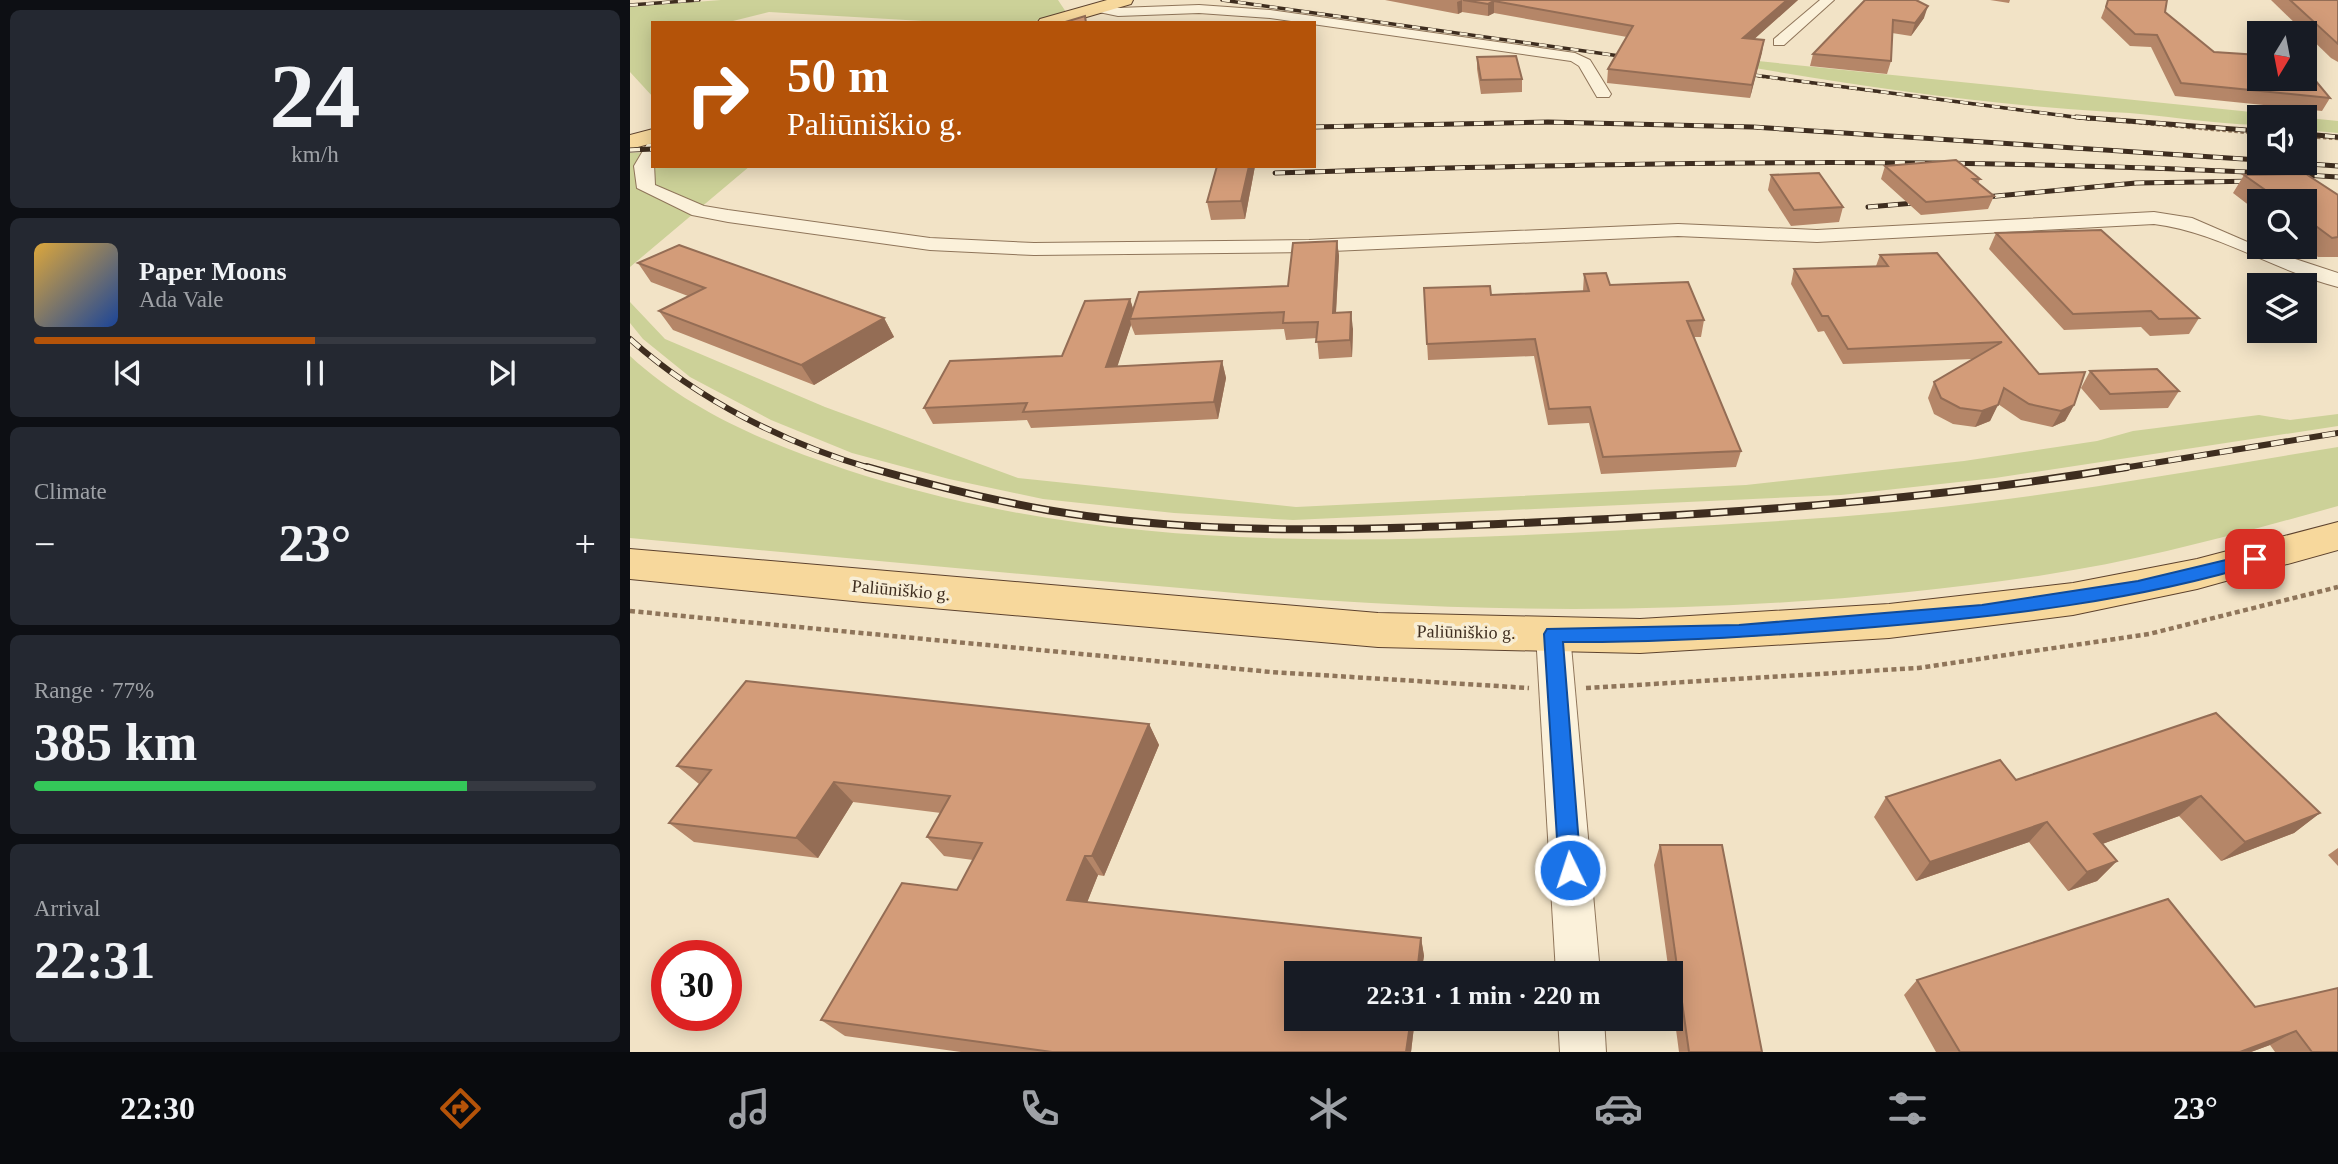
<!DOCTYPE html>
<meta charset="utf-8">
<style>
body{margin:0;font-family:"Times New Roman",serif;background:#242831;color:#f1f3f6;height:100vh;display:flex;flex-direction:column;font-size:26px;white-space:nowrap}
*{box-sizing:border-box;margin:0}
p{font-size:23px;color:#9ea1a6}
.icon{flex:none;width:38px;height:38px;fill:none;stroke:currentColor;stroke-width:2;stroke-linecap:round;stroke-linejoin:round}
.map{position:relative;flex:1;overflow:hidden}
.drawer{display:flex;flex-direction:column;gap:10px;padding:10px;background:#0d0f14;width:630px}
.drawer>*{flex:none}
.top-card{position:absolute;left:21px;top:21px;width:665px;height:147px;border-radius:0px;box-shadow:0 4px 18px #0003;background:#b45309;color:#fff;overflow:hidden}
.needle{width:46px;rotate:190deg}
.controls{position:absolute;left:1617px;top:21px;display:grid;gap:14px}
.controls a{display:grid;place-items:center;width:70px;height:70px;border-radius:0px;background:#171b24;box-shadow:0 4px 18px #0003;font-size:35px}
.speed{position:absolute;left:21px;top:940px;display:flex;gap:14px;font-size:35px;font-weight:700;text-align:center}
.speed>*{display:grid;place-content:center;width:91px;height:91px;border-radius:50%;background:#171b24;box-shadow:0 4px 18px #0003;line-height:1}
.speed .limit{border:10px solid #d22;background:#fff;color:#111}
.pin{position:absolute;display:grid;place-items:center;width:60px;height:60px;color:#fff;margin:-30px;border-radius:14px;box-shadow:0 4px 10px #0006}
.me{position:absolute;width:77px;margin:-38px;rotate:356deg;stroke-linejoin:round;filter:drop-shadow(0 0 5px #0008)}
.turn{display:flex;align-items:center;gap:24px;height:147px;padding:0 21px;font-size:32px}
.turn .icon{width:91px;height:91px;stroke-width:2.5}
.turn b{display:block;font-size:49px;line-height:60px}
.big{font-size:52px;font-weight:600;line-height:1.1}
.drawer .card{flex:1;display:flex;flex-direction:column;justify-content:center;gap:10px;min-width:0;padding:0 24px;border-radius:10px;background:#242831}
.drawer .dial{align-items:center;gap:0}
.dial b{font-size:91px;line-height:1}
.song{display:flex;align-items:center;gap:21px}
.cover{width:84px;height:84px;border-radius:10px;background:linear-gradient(135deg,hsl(40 70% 55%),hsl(220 70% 35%))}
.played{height:7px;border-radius:4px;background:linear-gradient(90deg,#b45309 50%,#363941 50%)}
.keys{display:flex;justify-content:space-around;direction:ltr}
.heat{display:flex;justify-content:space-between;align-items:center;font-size:38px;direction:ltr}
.charge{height:10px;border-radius:5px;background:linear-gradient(90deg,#34c759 77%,#363941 0)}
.trip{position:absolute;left:654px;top:961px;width:399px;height:70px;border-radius:0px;background:#171b24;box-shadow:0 4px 18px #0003;font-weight:600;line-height:70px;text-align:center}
.dock{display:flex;height:112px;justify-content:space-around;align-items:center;background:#090b0e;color:#9ea1a6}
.dock .icon{width:49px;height:49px}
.dock .selected{color:#b45309}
.dock b{font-size:32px;color:#f1f3f6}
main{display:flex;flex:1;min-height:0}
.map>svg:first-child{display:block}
</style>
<main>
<section class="drawer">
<div class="card dial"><b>24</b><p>km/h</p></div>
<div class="card">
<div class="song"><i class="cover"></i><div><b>Paper Moons</b><p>Ada Vale</p></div></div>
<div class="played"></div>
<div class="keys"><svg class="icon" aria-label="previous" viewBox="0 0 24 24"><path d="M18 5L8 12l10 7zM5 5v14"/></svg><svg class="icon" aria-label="pause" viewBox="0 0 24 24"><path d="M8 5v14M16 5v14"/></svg><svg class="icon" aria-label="next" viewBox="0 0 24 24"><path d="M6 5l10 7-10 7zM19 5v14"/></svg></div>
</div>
<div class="card"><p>Climate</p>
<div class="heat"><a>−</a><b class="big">23°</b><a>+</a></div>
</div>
<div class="card"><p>Range · 77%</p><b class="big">385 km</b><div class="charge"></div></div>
<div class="card"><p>Arrival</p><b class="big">22:31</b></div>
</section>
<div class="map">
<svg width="1708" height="1052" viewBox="0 0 1708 1052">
<rect width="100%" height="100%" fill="#f2e3c6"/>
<g fill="#ccd198">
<polygon points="91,0 428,0 436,12 399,23 327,23 139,12 95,23 23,23 23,97 0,72 0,7"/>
<path d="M1021 50 1708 121V133L1675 130V117H1629V125C1579 124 1530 114 1481 112 1327 103 1173 77 1021 50Z"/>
<polygon points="23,152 23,166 120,166 0,267 0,153"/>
<polygon points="0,302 35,339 195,407 388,478 666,507 1116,485 1334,461 1467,441 1503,431 1629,415 1660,420 1708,414 1708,426 1365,478 1211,495 663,520 544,513 413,499 319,479 222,453 141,420 60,377 13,339 0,323"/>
<path d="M0 356C61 412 139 444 217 470 458 548 689 545 939 533 1048 527 1156 522 1264 512 1413 498 1560 471 1708 447V506C1611 533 1514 560 1414 575 1191 608 965 616 741 603 655 599 568 589 482 582 321 568 161 553 0 538Z"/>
</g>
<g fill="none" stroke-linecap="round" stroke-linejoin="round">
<g stroke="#8f755a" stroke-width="2">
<g id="street">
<polygon points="1190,0 1204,0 1154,45 1144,45 1144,39"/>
<polygon points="469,4 488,8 569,5 640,10 945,53 960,60 981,94 979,97 967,97 949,66 941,61 640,18 569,13 488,16 464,11 462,8"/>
<path d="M23 143 25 185 74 206 98 210 300 238 404 243 679 240 1048 224 1187 230 1524 212 1562 218 1629 247 1708 273V287C1645 271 1588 232 1524 224L1187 242 1048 236 679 252 404 255 300 250 98 222 62 215 7 188 4 166 17 144Z"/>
<polygon points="923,621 935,625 940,634 970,973 926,973 906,634 911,625"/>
<polygon points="928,1018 974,1018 976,1052 930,1052"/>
</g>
</g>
<g stroke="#5d422e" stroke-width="2">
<g id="primary">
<polygon points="477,0 503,0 501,4 436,23 407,23 410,19"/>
<polygon points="23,129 23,143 0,149 0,135"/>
<polygon points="1708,522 1708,550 1567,589 1443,615 1259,638 1010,653 748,647 233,602 0,579 0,549 748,613 1010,619 1259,604 1443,583 1567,559"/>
</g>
</g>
<polyline stroke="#8f755a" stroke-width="2" stroke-dasharray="2.5 2" stroke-linecap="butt" points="1123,76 1455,119"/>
<g stroke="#8f755a" stroke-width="2.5" stroke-dasharray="3.5 2.5" stroke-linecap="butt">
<polyline points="1437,117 1629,134"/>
<polyline points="1675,137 1708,139"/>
</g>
<g stroke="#8f755a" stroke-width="4.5" stroke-dasharray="5 3.5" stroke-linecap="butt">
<polyline points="0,611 641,672 899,688"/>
<polyline points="956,688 1288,668 1519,634 1708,587"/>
</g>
<use href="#street" fill="#fbf1da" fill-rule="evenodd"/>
<use href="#primary" fill="#f7d89c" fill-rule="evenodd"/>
<g stroke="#3e2d1f" stroke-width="3.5">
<g id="rail-far3">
<polyline points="592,0 1004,58"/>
<polyline points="0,5 69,0"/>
<polyline points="1108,73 1460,119"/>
</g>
</g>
<g stroke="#3e2d1f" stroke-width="5">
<g id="rail-far2">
<polyline points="1446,117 1629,131"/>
<polyline points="684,127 918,122 1123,127 1629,160"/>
<polyline points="1675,134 1708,137"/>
<polyline points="0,150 23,149"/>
<polyline points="1665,163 1708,166"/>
<path d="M645 173C1000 162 1353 155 1708 177"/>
<polyline points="1345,198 1506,183 1631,181"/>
<polyline points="1238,207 1296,202"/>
</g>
</g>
<g stroke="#3e2d1f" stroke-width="6">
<g id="rail-far1">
<path d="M0 339C68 400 156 444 243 469"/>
<polyline points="1487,469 1708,433"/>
</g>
</g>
<g stroke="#3e2d1f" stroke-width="8">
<path id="rail" d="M237 467C297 484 356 499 417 510 595 540 779 528 958 520 1139 511 1318 497 1497 467"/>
</g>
<use href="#rail-far3" stroke="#f8eed6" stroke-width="2.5" stroke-dasharray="8" stroke-linecap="butt"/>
<use href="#rail-far2" stroke="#f8eed6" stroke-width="3.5" stroke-dasharray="10" stroke-linecap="butt"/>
<use href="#rail-far1" stroke="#f8eed6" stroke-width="4.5" stroke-dasharray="13" stroke-linecap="butt"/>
<use href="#rail" stroke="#f8eed6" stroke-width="5" stroke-dasharray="17" stroke-linecap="butt"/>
</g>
<g fill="#b58668">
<polygon points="755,0 1168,0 1124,39 1134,40 1120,98 977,83 978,69 997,37 864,13 858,16 832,12 828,14"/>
<polygon points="1235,0 1294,18 1281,36 1262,33 1261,61 1257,74 1180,66 1183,54"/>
<polygon points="1360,0 1380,0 1379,3"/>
<polygon points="1478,0 1535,12 1584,52 1629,79 1700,98 1692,111 1545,96 1521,47 1500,46 1471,18"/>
<polygon points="1641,0 1708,0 1708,62 1701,58"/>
<polygon points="847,57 892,79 892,92 851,94 847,69"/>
<polygon points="587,166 625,166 615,219 581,220 577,202"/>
<polygon points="1255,166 1350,179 1348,184 1364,196 1358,209 1291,215 1251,179"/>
<polygon points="1141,175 1213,207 1209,222 1161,226 1138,190"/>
<polygon points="1614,175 1708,195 1708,257 1688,257 1675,247 1675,201 1629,201 1629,213 1603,193"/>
<polygon points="1366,233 1569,318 1559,334 1520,336 1511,327 1434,330 1359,249"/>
<polygon points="707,241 709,256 706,313 723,329 722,357 689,359 687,338 656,340 654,329 505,335 501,325 487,366 592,361 596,378 588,419 401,428 397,420 303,424 294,408 432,356 500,299 503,309 658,286"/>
<polygon points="1307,253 1409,374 1444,405 1435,421 1422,427 1391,420 1368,404 1360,421 1345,427 1323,424 1304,414 1298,398 1304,382 1344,359 1213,364 1194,331 1188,332 1161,284 1164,269 1246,266 1250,255"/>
<polygon points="8,263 254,318 264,337 184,385 43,330 29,311 58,296 21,282"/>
<polygon points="954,274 980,285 1074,320 1071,337 1063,337 1111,451 1106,467 971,474 959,423 918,425 904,356 798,360 794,288 861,295 953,291"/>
<polygon points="1460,371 1549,391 1538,408 1470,410 1451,388"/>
<polygon points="1586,713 1690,813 1664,833 1591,861 1549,816 1472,844 1487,861 1467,881 1438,891 1399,842 1286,881 1244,817 1256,797 1386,780"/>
<polygon points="519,724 529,745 474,876 468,875 457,902 791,938 794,956 791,973 667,973 667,1018 785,1018 781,1052 331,1052 215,1036 191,1020 327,890 343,860 314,856 297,837 311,813 223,802 188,858 64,842 39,823 69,784 47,766"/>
<polygon points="1030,845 1132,1052 1049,1052 1041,992 1041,973 1039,973 1024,865"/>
<polygon points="1708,848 1708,866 1698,855"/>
<polygon points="1287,980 1625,1007 1708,1052 1645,1052 1640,1045 1621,1052 1306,1052 1274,995"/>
</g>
<g fill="#946d55">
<polygon points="832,0 832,12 828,14 827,2"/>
<polygon points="1157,0 1168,0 1111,51 1113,38"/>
<polygon points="864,1 864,13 858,16 858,4"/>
<polygon points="1298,6 1294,18 1281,36 1285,23"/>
<polygon points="1134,40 1132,53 1120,98 1122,85"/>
<polygon points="619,166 625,166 615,219 611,201"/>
<polygon points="707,241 709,256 705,329 703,313"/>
<polygon points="500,299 505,315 500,319 501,325 482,383 476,367"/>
<polygon points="721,312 723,329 722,357 720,340"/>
<polygon points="254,318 264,337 184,385 171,365"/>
<polygon points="592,361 596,378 588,419 584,402"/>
<polygon points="1368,405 1360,421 1345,427 1352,411"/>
<polygon points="1444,405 1435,421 1422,427 1431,411"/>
<polygon points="519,724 529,745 474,876 462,856"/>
<polygon points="204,782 223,802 188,858 166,838"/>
<polygon points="1571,796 1549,816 1445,854 1464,834"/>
<polygon points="1690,813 1664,833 1591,861 1615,842"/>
<polygon points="1417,822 1399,842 1286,881 1300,862"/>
<polygon points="455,856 468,875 451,918 437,900"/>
<polygon points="1487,861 1467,881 1438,891 1457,872"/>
<polygon points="791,938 794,956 791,973 787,973"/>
<polygon points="781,1018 785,1018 781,1052 776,1052"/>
<polygon points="1666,1031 1640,1045 1621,1052 1610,1052"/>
</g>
<g fill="#d39c79" stroke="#946d55" stroke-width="2">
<polygon points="833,0 1157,0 1113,38 1134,40 1122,85 978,69 1003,26 864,1 858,4"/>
<polygon points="1235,0 1286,0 1298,6 1285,23 1263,20 1261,61 1183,54"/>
<polygon points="1478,0 1537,0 1535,12 1584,52 1629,55 1629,79 1675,79 1675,74 1680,74 1700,98 1551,83 1527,35 1505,34 1476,7"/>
<polygon points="1660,0 1708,0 1708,44"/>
<polygon points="455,16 456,23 432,23"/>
<polygon points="886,56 892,79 851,80 847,57"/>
<polygon points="1326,160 1350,179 1343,179 1364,196 1296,202 1255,166"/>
<polygon points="587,166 619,166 611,201 577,202"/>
<polygon points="1189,173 1213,207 1164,210 1141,175"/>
<polygon points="1676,174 1708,195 1708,237 1702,238 1675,218 1675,201 1651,201 1614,175"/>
<polygon points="1471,230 1569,318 1529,319 1521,311 1443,314 1366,233"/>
<polygon points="707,241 703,313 721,312 720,340 686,342 688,322 653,323 654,312 500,319 509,292 658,286 663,243"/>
<polygon points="49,245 254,318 171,365 29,311 75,288 8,263"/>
<polygon points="1307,253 1409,374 1455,372 1444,405 1431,411 1399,404 1374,388 1368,405 1352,411 1330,408 1311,398 1304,382 1372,342 1218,349 1198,316 1192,316 1164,269 1258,266 1250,255"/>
<polygon points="976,273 980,285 1058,282 1074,320 1057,321 1111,451 973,457 960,407 919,409 905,339 797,344 794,288 860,286 861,295 959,291 954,274"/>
<polygon points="500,299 476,367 592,361 584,402 393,412 397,403 294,408 320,361 432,356 455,301"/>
<polygon points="1527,369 1549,391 1480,394 1460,371"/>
<polygon points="116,681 519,724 462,856 455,856 437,900 791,938 787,973 667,973 667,1018 781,1018 776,1052 422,1052 191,1020 272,883 327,890 352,843 297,837 320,796 204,782 166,838 39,823 81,770 47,766"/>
<polygon points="1586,713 1690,813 1615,842 1571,796 1464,834 1487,861 1457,872 1417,822 1300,862 1256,797 1370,760 1386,780"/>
<polygon points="1030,845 1092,845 1132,1052 1059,1052"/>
<polygon points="1538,899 1625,1007 1708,988 1708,1052 1682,1052 1666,1031 1610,1052 1330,1052 1287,980"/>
</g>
<path fill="#1a73e8" stroke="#114b97" stroke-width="2" d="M1625 553 1634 559 1631 563C1506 601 1374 616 1245 627 1140 636 1037 643 933 642L951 870 948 877 940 880 933 877 929 870 914 634 917 629 1109 625 1352 605 1508 581Z"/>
<g text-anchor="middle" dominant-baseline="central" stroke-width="7" stroke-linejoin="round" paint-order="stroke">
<g font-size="18" fill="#3e2d1f" stroke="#f8eed6">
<text transform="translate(271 590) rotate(5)">Paliūniškio g.</text>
<text transform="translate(836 632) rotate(1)">Paliūniškio g.</text>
</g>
</g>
</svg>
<div class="controls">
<a><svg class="needle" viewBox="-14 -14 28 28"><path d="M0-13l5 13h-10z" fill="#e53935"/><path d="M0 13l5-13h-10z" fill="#9ea1a6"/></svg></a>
<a><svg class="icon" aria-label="sound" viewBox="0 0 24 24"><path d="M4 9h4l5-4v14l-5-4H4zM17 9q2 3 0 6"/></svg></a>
<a><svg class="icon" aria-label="search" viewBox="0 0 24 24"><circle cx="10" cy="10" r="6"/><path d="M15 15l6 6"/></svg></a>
<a><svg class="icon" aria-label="layers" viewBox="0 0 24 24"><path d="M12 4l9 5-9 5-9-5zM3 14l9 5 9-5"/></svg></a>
</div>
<div class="speed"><div class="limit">30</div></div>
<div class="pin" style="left:1625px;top:559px;background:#d93025"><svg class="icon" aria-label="arrive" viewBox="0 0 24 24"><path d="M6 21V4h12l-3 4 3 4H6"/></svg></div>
<svg class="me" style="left:940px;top:870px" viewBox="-20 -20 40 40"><circle r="17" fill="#1a73e8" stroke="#fff" stroke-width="3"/><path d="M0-11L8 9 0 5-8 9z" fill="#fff"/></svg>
<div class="trip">22:31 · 1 min · 220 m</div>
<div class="top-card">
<div class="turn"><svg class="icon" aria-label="right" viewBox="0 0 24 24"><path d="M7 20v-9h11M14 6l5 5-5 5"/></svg><div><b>50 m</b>Paliūniškio g.</div></div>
</div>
</div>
</main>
<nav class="dock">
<b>22:30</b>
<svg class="icon selected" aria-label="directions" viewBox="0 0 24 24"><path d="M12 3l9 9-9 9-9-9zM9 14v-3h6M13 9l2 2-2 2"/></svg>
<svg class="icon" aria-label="music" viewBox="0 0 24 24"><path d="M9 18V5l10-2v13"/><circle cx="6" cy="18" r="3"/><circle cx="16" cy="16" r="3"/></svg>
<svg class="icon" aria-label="phone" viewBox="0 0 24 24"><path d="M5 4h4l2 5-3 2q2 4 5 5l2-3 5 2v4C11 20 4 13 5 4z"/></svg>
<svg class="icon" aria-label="climate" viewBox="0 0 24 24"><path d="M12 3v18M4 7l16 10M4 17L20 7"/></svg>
<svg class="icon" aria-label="car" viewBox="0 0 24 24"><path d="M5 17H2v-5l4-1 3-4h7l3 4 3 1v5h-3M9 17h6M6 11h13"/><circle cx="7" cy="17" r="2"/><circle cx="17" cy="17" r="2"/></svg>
<svg class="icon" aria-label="filters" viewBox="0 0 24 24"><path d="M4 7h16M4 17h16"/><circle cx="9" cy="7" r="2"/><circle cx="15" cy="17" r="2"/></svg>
<b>23°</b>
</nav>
